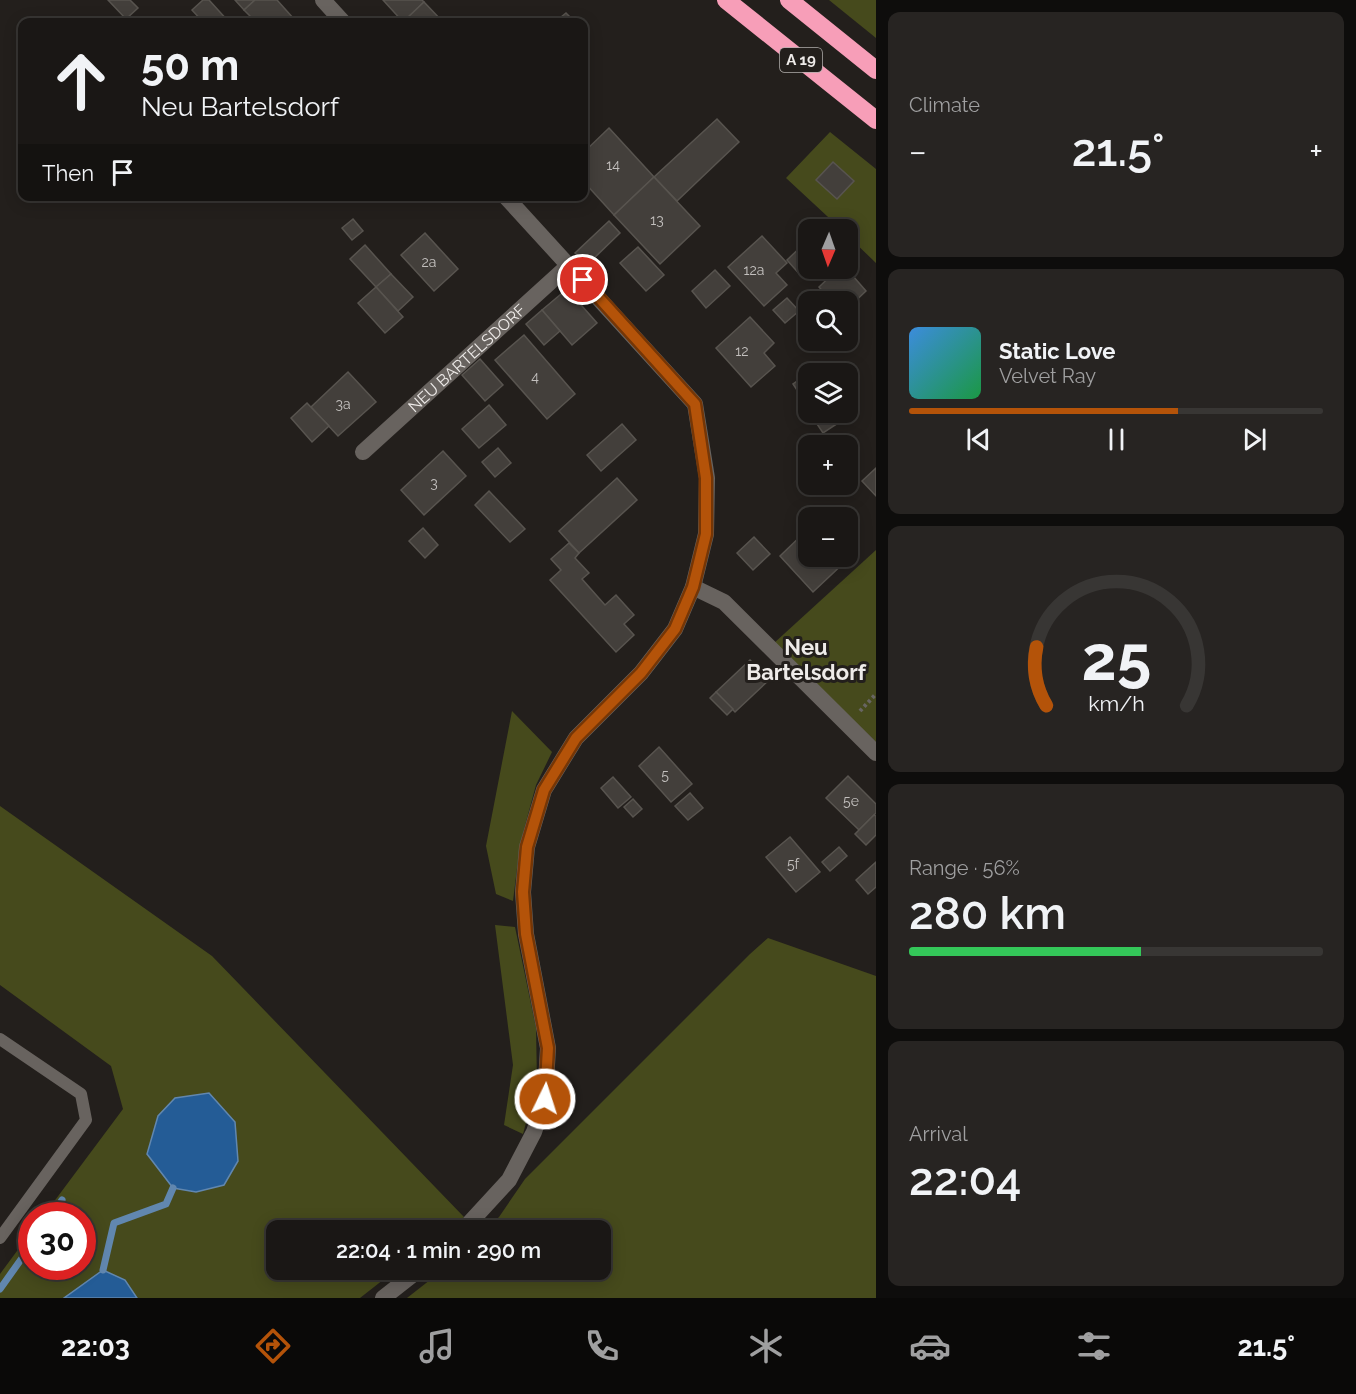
<!DOCTYPE html>
<meta charset="utf-8">
<style>
body{margin:0;font-family:Raleway,sans-serif;background:#272422;color:#f1f3f6;height:100vh;display:flex;flex-direction:column;font-size:22px;white-space:nowrap}
*{box-sizing:border-box;margin:0}
p{font-size:20px;color:#9f9fa0}
.icon{flex:none;width:33px;height:33px;fill:none;stroke:currentColor;stroke-width:2;stroke-linecap:round;stroke-linejoin:round}
.map{position:relative;flex:1;overflow:hidden}
.panel{display:flex;flex-direction:column;gap:12px;padding:12px;background:#0e0d0c;width:480px}
.panel>*{flex:none}
.banner{position:absolute;left:18px;top:18px;width:570px;height:183px;border-radius:12px;box-shadow:0 3px 15px #0003,0 0 0 2px #383634;background:#1a1715;color:#f1f3f6;overflow:hidden}
.needle{width:39px;rotate:182deg}
.controls{position:absolute;left:798px;top:219px;display:grid;gap:12px}
.controls a{display:grid;place-items:center;width:60px;height:60px;border-radius:12px;background:#1a1715;box-shadow:0 3px 15px #0003,0 0 0 2px #383634;font-size:30px}
.speed{position:absolute;left:18px;top:1202px;display:flex;gap:12px;font-size:30px;font-weight:700;text-align:center}
.speed>*{display:grid;place-content:center;width:78px;height:78px;border-radius:50%;background:#1a1715;box-shadow:0 3px 15px #0003,0 0 0 2px #383634;line-height:1}
.speed .limit{border:9px solid #d22;background:#fff;color:#111}
.pin{position:absolute;display:grid;place-items:center;width:51px;height:51px;color:#fff;margin:-26px;border:3px solid #fff;border-radius:50%;box-shadow:0 2px 6px #0007}
.me{position:absolute;width:66px;margin:-33px;rotate:4deg;stroke-linejoin:round;filter:drop-shadow(0 0 4px #0008)}
.turn{display:flex;align-items:center;gap:21px;height:126px;padding:0 24px;font-size:27px}
.turn .icon{width:78px;height:78px;stroke-width:2.5}
.turn b{display:block;font-size:42px;line-height:51px}
.then{display:flex;align-items:center;height:57px;padding:0 24px;background:#0003;gap:12px;font-size:22px}
.big{font-size:45px;font-weight:600;line-height:1.1}
.panel .tile{flex:1;display:flex;flex-direction:column;justify-content:center;gap:9px;min-width:0;padding:0 21px;border-radius:12px;background:#272422}
.panel .dial{align-items:center;gap:0}
.dial svg{height:156px;overflow:visible;fill:none;stroke:#383634;stroke-width:7;stroke-linecap:round;text-anchor:middle}
.dial text{fill:#f1f3f6;stroke:none}
.song{display:flex;align-items:center;gap:18px}
.cover{width:72px;height:72px;border-radius:9px;background:linear-gradient(135deg,hsl(210 70% 55%),hsl(140 70% 35%))}
.played{height:6px;border-radius:3px;background:linear-gradient(90deg,#b45309 65%,#383634 65%)}
.keys{display:flex;justify-content:space-around;direction:ltr}
.heat{display:flex;justify-content:space-between;align-items:center;font-size:33px;direction:ltr}
.charge{height:9px;border-radius:4px;background:linear-gradient(90deg,#34c759 56%,#383634 0)}
.trip{position:absolute;left:266px;top:1220px;width:345px;height:60px;border-radius:12px;background:#1a1715;box-shadow:0 3px 15px #0003,0 0 0 2px #383634;font-weight:600;line-height:60px;text-align:center}
.tab-bar{display:flex;height:96px;justify-content:space-around;align-items:center;background:#0a0908;color:#9f9fa0}
.tab-bar .icon{width:42px;height:42px}
.tab-bar .selected{color:#b45309}
.tab-bar b{font-size:27px;color:#f1f3f6}
main{display:flex;flex:1;min-height:0}
.map>svg:first-child{display:block}
</style>
<main>
<div class="map">
<svg width="876" height="1298" viewBox="0 0 876 1298">
<rect width="100%" height="100%" fill="#231f1c"/>
<g fill="#464a1c">
<polygon points="829,0 876,0 876,38"/>
<polygon points="830,132 876,169 876,263 848,236 848,230 841,229 786,178"/>
<polygon points="876,550 876,742 773,644"/>
<polygon points="512,711 552,752 536,785 520,844 513,901 496,894 486,846"/>
<polygon points="0,806 212,956 464,1217 447,1230 276,1230 276,1269 397,1269 360,1298 0,1298 0,1274 31,1232 32,1266 82,1266 82,1215 44,1215 123,1109 111,1066 0,985"/>
<polygon points="495,925 515,927 536,1028 537,1082 523,1134 504,1125 513,1065"/>
<polygon points="768,938 876,976 876,1298 407,1298 444,1269 600,1269 600,1230 485,1230 499,1217 525,1179 750,954"/>
</g>
<g fill="#245c96" stroke="#6187af" stroke-width="1.5">
<polygon points="209,1093 235,1122 238,1161 224,1185 196,1192 173,1188 147,1154 158,1116 175,1098"/>
<polygon points="103,1270 125,1280 137,1298 64,1298"/>
</g>
<g fill="none" stroke-linecap="round" stroke-linejoin="round">
<g stroke="#6187af" stroke-width="7">
<polyline points="52,1215 62,1200"/>
<polyline points="103,1270 114,1223 166,1204 173,1188"/>
<polyline points="0,1289 32,1244"/>
</g>
</g>
<g fill="#433f3b" stroke="#58544f" stroke-width="1.5">
<polygon points="108,0 130,0 138,8 126,19"/>
<polygon points="203,0 209,0 229,22 203,22 192,10"/>
<polygon points="235,0 255,0 244,10"/>
<polygon points="255,0 277,0 294,19 291,22 256,22 244,10"/>
<polygon points="383,0 422,0 424,2 403,22"/>
<polygon points="424,2 443,22 403,22"/>
<polygon points="566,13 575,22 555,22"/>
<polygon points="717,119 739,142 677,201 654,177"/>
<polygon points="609,128 654,177 614,215 584,182 584,152"/>
<polygon points="833,162 854,181 837,199 816,180"/>
<polygon points="654,177 700,226 660,264 614,215"/>
<polygon points="353,219 363,231 352,240 342,228"/>
<polygon points="609,221 620,233 587,265 575,253"/>
<polygon points="425,233 458,269 434,291 401,255"/>
<polygon points="762,236 787,263 776,273 787,285 764,306 728,267"/>
<polygon points="808,240 808,268 811,268 802,277 787,260"/>
<polygon points="365,245 391,274 376,287 350,259"/>
<polygon points="638,247 664,275 646,291 620,263"/>
<polygon points="839,268 846,268 866,291 848,308 848,302 832,302 819,287"/>
<polygon points="715,270 730,286 706,308 692,291"/>
<polygon points="391,274 413,297 398,311 376,287"/>
<polygon points="376,287 403,317 385,333 358,303"/>
<polygon points="567,289 597,323 572,345 542,310"/>
<polygon points="787,298 799,311 785,323 773,310"/>
<polygon points="542,310 560,331 544,345 526,324"/>
<polygon points="750,317 774,343 764,353 775,366 751,387 716,348"/>
<polygon points="524,335 575,394 547,419 495,360"/>
<polygon points="480,359 503,385 485,401 462,375"/>
<polygon points="825,362 833,374 808,374 808,407 793,384"/>
<polygon points="845,367 856,384 848,390 848,374 835,374"/>
<polygon points="348,372 376,402 338,436 311,407"/>
<polygon points="848,402 855,412 823,433 809,412 848,412"/>
<polygon points="307,403 329,426 312,442 291,418"/>
<polygon points="489,405 506,425 479,448 462,429"/>
<polygon points="622,424 636,440 601,471 587,455"/>
<polygon points="498,448 511,463 495,477 482,462"/>
<polygon points="443,451 466,476 424,515 401,490"/>
<polygon points="876,468 876,496 862,481"/>
<polygon points="617,478 637,500 579,553 559,531"/>
<polygon points="489,491 525,529 510,542 475,505"/>
<polygon points="423,528 438,545 425,558 409,541"/>
<polygon points="804,533 808,539 808,556 848,556 849,558 813,592 780,556"/>
<polygon points="754,537 770,554 753,570 737,553"/>
<polygon points="569,543 579,553 575,558 589,573 582,579 605,605 616,595 634,615 624,624 634,635 616,652 550,580 561,570 551,559"/>
<polygon points="750,660 769,680 735,712 716,692"/>
<polygon points="716,692 733,709 727,715 710,698"/>
<polygon points="659,747 692,784 671,802 639,766"/>
<polygon points="848,776 876,804 876,813 859,830 826,798"/>
<polygon points="613,777 631,797 618,808 601,788"/>
<polygon points="690,793 703,808 688,820 675,806"/>
<polygon points="633,799 642,809 633,817 624,807"/>
<polygon points="874,815 876,816 876,835 866,845 855,834"/>
<polygon points="790,837 820,872 796,892 766,857"/>
<polygon points="839,847 847,856 830,871 822,862"/>
<polygon points="876,862 876,887 868,894 856,880"/>
</g>
<g fill="none" stroke-linecap="round" stroke-linejoin="round">
<polyline stroke="#686562" stroke-width="4" stroke-dasharray="3 3" stroke-linecap="butt" points="860,711 876,694"/>
<polyline stroke="#68635f" stroke-width="12" points="0,1039 81,1094 86,1120 0,1238"/>
<g stroke="#68635f" stroke-width="16">
<polyline points="323,0 343,22"/>
<path id="s1" d="M363 452 569 265"/>
<polyline points="693,587 724,602 876,753"/>
<polyline points="463,1230 509,1180 534,1132 545,1099 548,1048 526,934 523,892 527,847 544,790 576,738 641,673 675,629 693,587 706,534 707,478 695,404 505,196"/>
<polyline points="383,1298 420,1269"/>
</g>
<g stroke="#f79eb8" stroke-width="18">
<polyline points="726,0 876,120"/>
<polyline points="789,0 876,70"/>
</g>
</g>
<g fill="none" stroke-linecap="round" stroke-linejoin="round">
<g stroke="#753606" stroke-width="15">
<polyline id="route" points="545,1099 548,1048 526,934 523,892 527,847 544,790 576,738 641,673 675,629 693,587 706,534 706,478 695,404 583,280"/>
</g>
<use href="#route" stroke="#b45309" stroke-width="10"/>
</g>
<g text-anchor="middle" dominant-baseline="central" stroke-width="6" stroke-linejoin="round" paint-order="stroke">
<g font-size="14" fill="#c3c0be">
<text x="613" y="165">14</text>
<text x="657" y="220">13</text>
<text x="429" y="262">2a</text>
<text x="754" y="270">12a</text>
<text x="742" y="351">12</text>
<text x="535" y="377">4</text>
<text x="343" y="404">3a</text>
<text x="434" y="483">3</text>
<text x="665" y="775">5</text>
<text x="851" y="801">5e</text>
<text x="793" y="864">5f</text>
</g>
<rect fill="#231f1c" stroke="#b1aeac" stroke-width="1.5" x="780" y="48" width="42" height="24" rx="4.5"/>
<g font-size="15" font-weight="bold" fill="#eeebe9">
<text x="801" y="60">A 19</text>
</g>
<g font-size="16" fill="#eeebe9" stroke="#231f1c">
<text stroke="none"><textPath href="#s1" startOffset="140">NEU BARTELSDORF</textPath></text>
</g>
<g font-size="22" font-weight="bold" fill="#eeebe9" stroke="#231f1c">
<text x="806" y="647">Neu<tspan x="806" dy="25">Bartelsdorf</tspan></text>
</g>
</g>
</svg>
<div class="controls">
<a><svg class="needle" viewBox="-14 -14 28 28"><path d="M0-13l5 13h-10z" fill="#e53935"/><path d="M0 13l5-13h-10z" fill="#9f9fa0"/></svg></a>
<a><svg class="icon" aria-label="search" viewBox="0 0 24 24"><circle cx="10" cy="10" r="6"/><path d="M15 15l6 6"/></svg></a>
<a><svg class="icon" aria-label="layers" viewBox="0 0 24 24"><path d="M12 4l9 5-9 5-9-5zM3 14l9 5 9-5"/></svg></a>
<a>+</a>
<a>−</a>
</div>
<div class="speed"><div class="limit">30</div></div>
<div class="pin" style="left:583px;top:280px;background:#d93025"><svg class="icon" aria-label="arrive" viewBox="0 0 24 24"><path d="M6 21V4h12l-3 4 3 4H6"/></svg></div>
<svg class="me" style="left:545px;top:1099px" viewBox="-20 -20 40 40"><circle r="17" fill="#b45309" stroke="#fff" stroke-width="3"/><path d="M0-11L8 9 0 5-8 9z" fill="#fff"/></svg>
<div class="trip">22:04 · 1 min · 290 m</div>
<div class="banner">
<div class="turn"><svg class="icon" aria-label="ahead" viewBox="0 0 24 24"><path d="M12 20V5M6 11l6-6 6 6"/></svg><div><b>50 m</b>Neu Bartelsdorf</div></div>
<div class="then">Then<svg class="icon" aria-label="arrive" viewBox="0 0 24 24"><path d="M6 21V4h12l-3 4 3 4H6"/></svg></div>
</div>
</div>
<section class="panel">
<div class="tile"><p>Climate</p>
<div class="heat"><a>−</a><b class="big">21.5°</b><a>+</a></div>
</div>
<div class="tile">
<div class="song"><i class="cover"></i><div><b>Static Love</b><p>Velvet Ray</p></div></div>
<div class="played"></div>
<div class="keys"><svg class="icon" aria-label="previous" viewBox="0 0 24 24"><path d="M18 5L8 12l10 7zM5 5v14"/></svg><svg class="icon" aria-label="pause" viewBox="0 0 24 24"><path d="M8 5v14M16 5v14"/></svg><svg class="icon" aria-label="next" viewBox="0 0 24 24"><path d="M6 5l10 7-10 7zM19 5v14"/></svg></div>
</div>
<div class="tile dial"><svg viewBox="0 0 100 80">
<path d="M14 69A42 42 0 1 1 86 69"/>
<path d="M14 69A42 42 0 0 1 9 39" stroke="#b45309"/>
<text x="50" y="56" font-size="32" font-weight="700">25</text>
<text x="50" y="72" font-size="11">km/h</text>
</svg></div>
<div class="tile"><p>Range · 56%</p><b class="big">280 km</b><div class="charge"></div></div>
<div class="tile"><p>Arrival</p><b class="big">22:04</b></div>
</section>
</main>
<nav class="tab-bar">
<b>22:03</b>
<svg class="icon selected" aria-label="directions" viewBox="0 0 24 24"><path d="M12 3l9 9-9 9-9-9zM9 14v-3h6M13 9l2 2-2 2"/></svg>
<svg class="icon" aria-label="music" viewBox="0 0 24 24"><path d="M9 18V5l10-2v13"/><circle cx="6" cy="18" r="3"/><circle cx="16" cy="16" r="3"/></svg>
<svg class="icon" aria-label="phone" viewBox="0 0 24 24"><path d="M5 4h4l2 5-3 2q2 4 5 5l2-3 5 2v4C11 20 4 13 5 4z"/></svg>
<svg class="icon" aria-label="climate" viewBox="0 0 24 24"><path d="M12 3v18M4 7l16 10M4 17L20 7"/></svg>
<svg class="icon" aria-label="car" viewBox="0 0 24 24"><path d="M5 17H2v-5l4-1 3-4h7l3 4 3 1v5h-3M9 17h6M6 11h13"/><circle cx="7" cy="17" r="2"/><circle cx="17" cy="17" r="2"/></svg>
<svg class="icon" aria-label="filters" viewBox="0 0 24 24"><path d="M4 7h16M4 17h16"/><circle cx="9" cy="7" r="2"/><circle cx="15" cy="17" r="2"/></svg>
<b>21.5°</b>
</nav>
